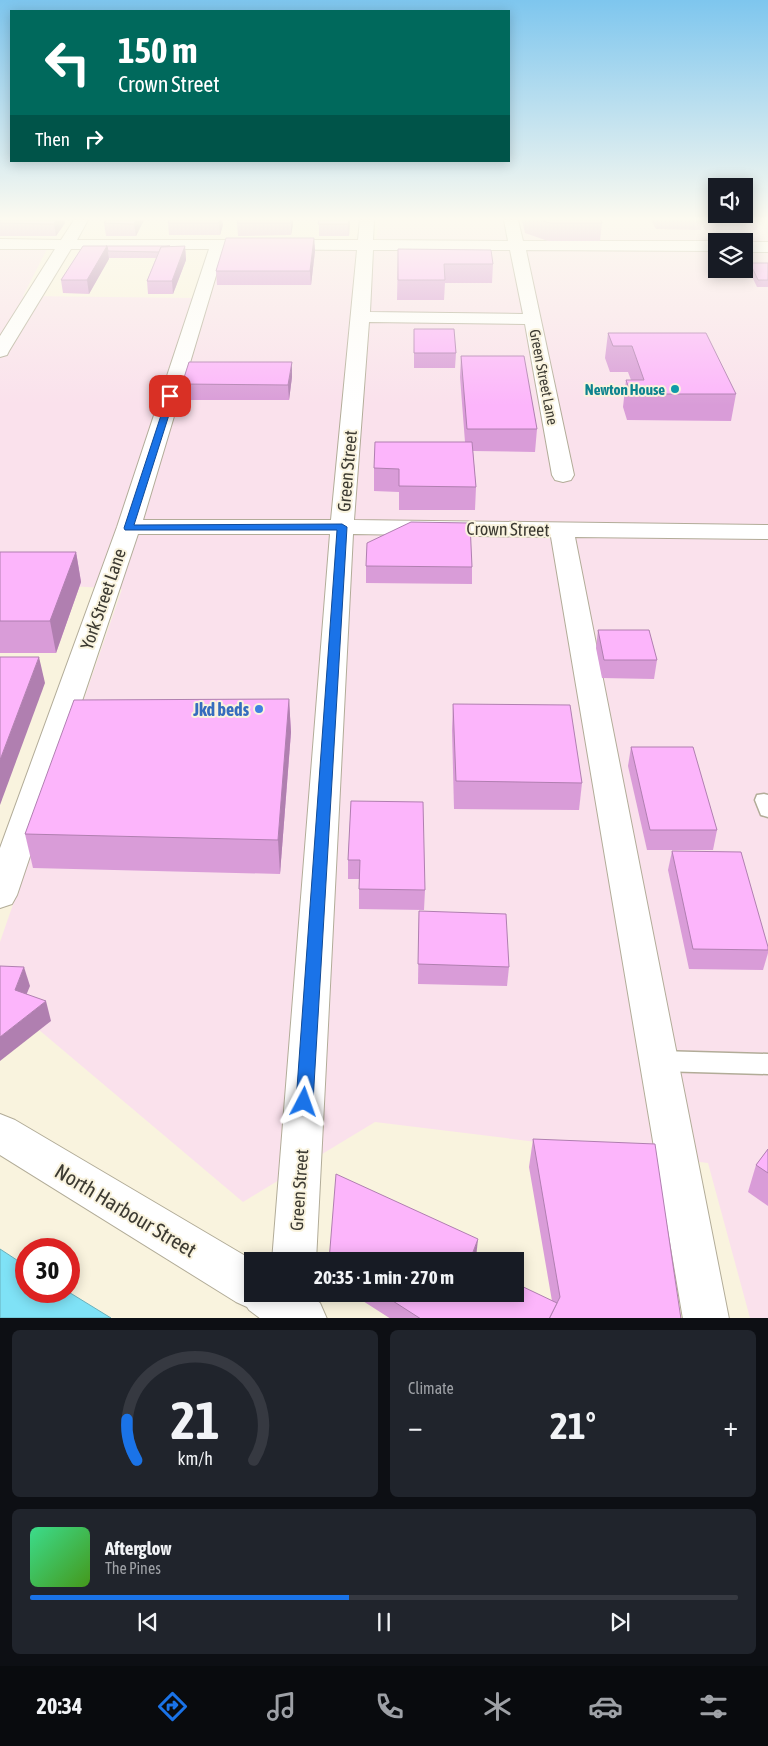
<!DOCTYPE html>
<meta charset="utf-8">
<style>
body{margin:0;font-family:"Asap Condensed",sans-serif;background:#20242c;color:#f1f3f6;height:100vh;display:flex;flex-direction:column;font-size:19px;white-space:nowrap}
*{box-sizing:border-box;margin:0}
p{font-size:16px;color:#9ea1a6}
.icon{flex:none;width:28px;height:28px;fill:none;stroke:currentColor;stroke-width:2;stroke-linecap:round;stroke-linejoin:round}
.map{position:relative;height:1318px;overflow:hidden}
.details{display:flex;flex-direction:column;gap:12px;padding:12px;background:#0d0f14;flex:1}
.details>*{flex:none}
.banner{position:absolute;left:10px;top:10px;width:500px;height:152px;border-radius:0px;box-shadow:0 2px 12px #0003;background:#00695c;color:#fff;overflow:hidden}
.controls{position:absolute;left:708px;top:178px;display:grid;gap:10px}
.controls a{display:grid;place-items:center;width:45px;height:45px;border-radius:0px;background:#171b24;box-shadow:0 2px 12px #0003;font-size:25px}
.speed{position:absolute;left:15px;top:1238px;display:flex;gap:10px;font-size:25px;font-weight:700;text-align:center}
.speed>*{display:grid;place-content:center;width:65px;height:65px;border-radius:50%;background:#171b24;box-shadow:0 2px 12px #0003;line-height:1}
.speed .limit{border:8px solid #d22;background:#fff;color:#111}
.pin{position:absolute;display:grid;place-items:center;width:42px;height:42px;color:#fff;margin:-21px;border-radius:10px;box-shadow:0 2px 8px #0006}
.me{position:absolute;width:55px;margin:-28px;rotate:4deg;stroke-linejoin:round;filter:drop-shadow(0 0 4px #0008)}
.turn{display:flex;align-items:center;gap:18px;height:105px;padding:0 25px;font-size:22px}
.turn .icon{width:65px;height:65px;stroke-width:2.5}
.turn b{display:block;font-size:35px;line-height:42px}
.then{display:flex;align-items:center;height:48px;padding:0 25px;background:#0003;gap:10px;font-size:19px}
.big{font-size:38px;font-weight:700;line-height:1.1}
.details .tile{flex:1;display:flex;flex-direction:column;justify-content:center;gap:8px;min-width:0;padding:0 18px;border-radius:8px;background:#20242c}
.details .dial{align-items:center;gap:0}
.dial svg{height:130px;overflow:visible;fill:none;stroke:#363941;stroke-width:7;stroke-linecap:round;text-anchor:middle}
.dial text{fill:#f1f3f6;stroke:none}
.song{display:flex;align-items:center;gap:15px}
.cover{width:60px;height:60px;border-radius:8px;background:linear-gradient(135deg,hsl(150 70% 55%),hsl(100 70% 35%))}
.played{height:5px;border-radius:2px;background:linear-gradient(90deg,#1a73e8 45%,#363941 45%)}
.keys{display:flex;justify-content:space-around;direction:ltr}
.heat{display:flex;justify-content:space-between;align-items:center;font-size:28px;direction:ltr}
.details .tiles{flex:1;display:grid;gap:12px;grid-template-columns:1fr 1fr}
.tile:last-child{grid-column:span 2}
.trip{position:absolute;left:244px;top:1252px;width:280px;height:50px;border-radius:0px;background:#171b24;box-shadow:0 2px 12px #0003;font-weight:700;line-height:50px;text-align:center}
.menu{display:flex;height:80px;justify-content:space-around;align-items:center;background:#090b0e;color:#9ea1a6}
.menu .icon{width:35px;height:35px}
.menu .selected{color:#1a73e8}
.menu b{font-size:22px;color:#f1f3f6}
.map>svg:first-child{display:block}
</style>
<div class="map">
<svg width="768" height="1319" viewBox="0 0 768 1319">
<rect width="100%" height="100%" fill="#f9f3de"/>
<path fill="#fae1ec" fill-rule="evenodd" d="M378 220H768V1318H750L708 1163 375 1122 243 1202 0 997V942L122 589 0 582V249H47L23 296 195 298 210 249 376 248ZM716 241H744V269H716Z"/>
<polygon fill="#7fe2f6" stroke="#6bb0bb" points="0,1249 26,1266 26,1291 67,1291 111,1318 0,1318"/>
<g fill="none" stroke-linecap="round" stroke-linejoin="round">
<g stroke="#b2ac98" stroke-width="3">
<g id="lane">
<polygon points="764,794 768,795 768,817 761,815 755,800 757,795"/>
<polygon points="659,1051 768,1054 768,1074 659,1071 651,1068 647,1061 651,1054"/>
</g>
</g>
<g stroke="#b2ac98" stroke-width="2">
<g id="street">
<path d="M74 220H88L77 240H358L360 220H374L373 240 508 241 504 220H518L523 241H716V251L526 250 574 475 571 480 563 482 555 480 552 475 525 324 369 322 354 520 768 525V539L575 537 729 1319H683L551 537 353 534 316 1261H272L330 534H138L17 895 12 904 0 908V848L117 527 209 249H71L9 351 7 355 0 357V336L55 249H0V239L61 240ZM224 249 357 250 331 520H143ZM373 250H510L523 314 370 312Z"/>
<rect x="744" y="242" width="24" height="10"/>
<polygon points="0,1114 15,1120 254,1261 252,1294 307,1294 320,1303 327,1319 261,1319 249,1310 247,1307 236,1302 0,1155"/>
</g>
</g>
<use href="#lane" fill="#fff" fill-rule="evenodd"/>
<use href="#street" fill="#fff" fill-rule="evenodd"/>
</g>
<g fill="#d99cd8">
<polygon points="0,220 65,223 56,236 0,236"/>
<polygon points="144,220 136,236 106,236 104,223"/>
<polygon points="169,220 222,220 223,225 220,235 169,235 168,223"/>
<polygon points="238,220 293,220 291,235 238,236 237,223"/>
<polygon points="319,220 350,220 349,236 319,236"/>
<polygon points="522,220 601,220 602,223 600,241 548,241 525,233"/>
<polygon points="651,220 758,220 757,230 705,230 702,224 701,230 656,229"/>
<polygon points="314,238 315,251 311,285 217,285 216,271"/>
<polygon points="83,246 185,246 186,260 173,294 148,294 147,281 156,258 109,258 89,294 63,293 61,280"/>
<polygon points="398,249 493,264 492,283 445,283 444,300 397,300"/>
<polygon points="750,263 768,263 768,287 757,287 749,270"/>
<polygon points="414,329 456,353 455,368 414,368"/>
<polygon points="608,333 736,394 731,421 627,420 623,407 626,380 631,380 628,372 610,372 605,358"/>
<polygon points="461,356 537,429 535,452 473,451 476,487 475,510 399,510 399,492 374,491 374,468 465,442 460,377"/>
<polygon points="292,377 289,400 184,400 182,384"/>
<polygon points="0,552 76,552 81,582 56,653 0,653"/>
<polygon points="366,566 472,567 472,584 366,583"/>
<polygon points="598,630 657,660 654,679 602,678 596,648"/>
<polygon points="289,699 291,732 280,874 33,868 25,834"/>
<polygon points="453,704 582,783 579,810 454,809 452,730"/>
<polygon points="631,747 717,830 713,850 647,850 628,766"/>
<polygon points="351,801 425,890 424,910 359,909 359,879 348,879 348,860"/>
<polygon points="672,851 768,947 768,953 763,970 689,969 668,870"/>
<polygon points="419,911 509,967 507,986 418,984"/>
<polygon points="533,1139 681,1319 391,1319 352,1294 515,1294 552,1301 529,1167"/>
<polygon points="768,1149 768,1206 748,1192 756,1165"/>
</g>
<g fill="#b07fb0">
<polygon points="56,220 64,220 65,223 56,236 54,224"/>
<polygon points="136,220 144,220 136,236 134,224"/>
<polygon points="219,220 222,220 223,225 220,235 219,223"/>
<polygon points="291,220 293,220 293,225 291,235"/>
<polygon points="349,220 350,220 349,236 348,224"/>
<polygon points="314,238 315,251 311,285 310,271"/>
<polygon points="107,246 109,259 89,294 87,280"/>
<polygon points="185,246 186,260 173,294 172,281"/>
<polygon points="292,362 292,377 289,400 288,385"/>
<polygon points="76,552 81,582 56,653 50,621"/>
<polygon points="39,657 45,683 0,805 0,760"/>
<polygon points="289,699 291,732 280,874 278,840"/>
<polygon points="24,967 30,986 20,1010 15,990"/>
<polygon points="46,1001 51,1021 0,1061 0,1037"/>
<polygon points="478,1239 476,1258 475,1261 470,1261"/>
</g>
<g fill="#fcb5fb" stroke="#b07fb0">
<polygon points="0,220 56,220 54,224 0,223"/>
<polygon points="106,220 136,220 134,224 104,223"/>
<polygon points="169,220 219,220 219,223 168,223"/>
<polygon points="238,220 291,220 291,223 237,223"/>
<polygon points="319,220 349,220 348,224 318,224"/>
<polygon points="541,220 601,220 602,223 550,223"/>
<polygon points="226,238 314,238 310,271 216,271"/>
<polygon points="83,246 107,246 87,280 61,280"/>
<polygon points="106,246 170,246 161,247 159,252 108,251 107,246"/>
<polygon points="185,246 172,281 147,281 161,247"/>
<polygon points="398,249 491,250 493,264 444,264 445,280 398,280"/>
<polygon points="750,263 768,263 768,280 758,280"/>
<polygon points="414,329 454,329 456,353 414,353"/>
<polygon points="608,333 706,333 736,394 631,394 626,380 644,380 632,346 613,346"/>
<polygon points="461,356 524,356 537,429 467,429"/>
<polygon points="189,362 292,362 288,385 182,384"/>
<polygon points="375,442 472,442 476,487 399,486 399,469 374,468"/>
<polygon points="411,522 470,523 472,567 366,566 367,543"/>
<polygon points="0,552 76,552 50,621 0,621"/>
<polygon points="598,630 649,630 657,660 604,660"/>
<polygon points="0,657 39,657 0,760"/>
<polygon points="289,699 278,840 25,834 74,700"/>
<polygon points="453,704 570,705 582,783 456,781"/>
<polygon points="631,747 693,747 717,830 650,830"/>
<polygon points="351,801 423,802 425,890 359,889 360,860 348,860"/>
<polygon points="672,851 741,852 768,947 768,950 693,949"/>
<polygon points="419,911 506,914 509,967 418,964"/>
<polygon points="0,966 24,967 15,990 46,1001 0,1037"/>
<polygon points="533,1139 655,1144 681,1319 549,1319 560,1297"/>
<polygon points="768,1149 768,1173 756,1165"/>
<polygon points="336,1174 478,1239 470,1260 472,1261 329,1261"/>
<polygon points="515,1283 557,1303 549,1319 421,1319 382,1294 515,1294"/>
</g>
<linearGradient id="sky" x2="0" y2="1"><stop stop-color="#7ec6ee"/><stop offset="0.54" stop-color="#fcfaf0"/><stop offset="1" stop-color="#fcfaf0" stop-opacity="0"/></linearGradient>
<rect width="768" height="405" fill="url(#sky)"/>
<polygon fill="#1a73e8" stroke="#114b97" points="168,394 175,396 134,525 342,524 347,527 313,1102 310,1108 304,1110 299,1108 296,1102 337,530 125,530 124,528"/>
<circle fill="#0f9aa8" stroke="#f9f3de" stroke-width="2" cx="675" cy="389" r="5"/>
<circle fill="#3f7fe0" stroke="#f9f3de" stroke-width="2" cx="259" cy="709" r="5"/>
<g text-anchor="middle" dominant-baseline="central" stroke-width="4" stroke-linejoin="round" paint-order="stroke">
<g font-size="15" fill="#3c3a32" stroke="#f9f3de">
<text transform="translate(544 377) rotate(79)">Green Street Lane</text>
</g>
<g font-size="15" font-weight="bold" fill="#0d838f" stroke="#f9f3de" text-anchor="end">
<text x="665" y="389">Newton House</text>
</g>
<g font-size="18" fill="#3c3a32" stroke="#f9f3de">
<text transform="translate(347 471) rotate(-85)">Green Street</text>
<text transform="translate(508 529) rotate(1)">Crown Street</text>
<text transform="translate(103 599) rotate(-71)">York Street Lane</text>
<text transform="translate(299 1190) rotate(-86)">Green Street</text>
</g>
<g font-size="18" font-weight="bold" fill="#366cbe" stroke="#f9f3de" text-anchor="end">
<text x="249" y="709">Jkd beds</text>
</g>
<g font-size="21" fill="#3c3a32" stroke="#f9f3de">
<text transform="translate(126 1210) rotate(31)">North Harbour Street</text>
</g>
</g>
</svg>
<div class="controls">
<a><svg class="icon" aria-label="sound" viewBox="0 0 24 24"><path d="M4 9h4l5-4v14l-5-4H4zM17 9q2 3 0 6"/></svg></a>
<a><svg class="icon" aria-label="layers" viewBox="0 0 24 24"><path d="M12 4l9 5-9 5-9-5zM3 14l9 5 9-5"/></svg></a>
</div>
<div class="speed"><div class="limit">30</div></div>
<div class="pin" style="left:170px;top:396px;background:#d93025"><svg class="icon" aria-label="arrive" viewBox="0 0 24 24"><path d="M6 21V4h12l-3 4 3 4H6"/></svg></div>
<svg class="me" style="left:304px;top:1102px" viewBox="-20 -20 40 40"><path d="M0-17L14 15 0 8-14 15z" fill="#1a73e8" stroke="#fff" stroke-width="4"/></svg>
<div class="trip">20:35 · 1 min · 270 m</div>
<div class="banner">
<div class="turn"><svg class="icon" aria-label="left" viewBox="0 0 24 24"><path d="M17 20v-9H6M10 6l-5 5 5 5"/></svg><div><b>150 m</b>Crown Street</div></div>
<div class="then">Then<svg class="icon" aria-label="right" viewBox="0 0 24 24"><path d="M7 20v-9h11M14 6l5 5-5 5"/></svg></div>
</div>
</div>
<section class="details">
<div class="tiles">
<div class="tile dial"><svg viewBox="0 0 100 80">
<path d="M14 69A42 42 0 1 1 86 69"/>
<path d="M14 69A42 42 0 0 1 8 44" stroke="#1a73e8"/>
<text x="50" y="56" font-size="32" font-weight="700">21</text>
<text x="50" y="72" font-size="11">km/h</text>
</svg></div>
<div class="tile"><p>Climate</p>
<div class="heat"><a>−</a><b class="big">21°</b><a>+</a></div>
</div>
<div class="tile">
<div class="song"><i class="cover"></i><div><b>Afterglow</b><p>The Pines</p></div></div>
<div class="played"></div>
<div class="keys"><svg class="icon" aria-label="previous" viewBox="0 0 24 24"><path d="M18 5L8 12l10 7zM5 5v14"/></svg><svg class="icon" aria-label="pause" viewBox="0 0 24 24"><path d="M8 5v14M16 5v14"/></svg><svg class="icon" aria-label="next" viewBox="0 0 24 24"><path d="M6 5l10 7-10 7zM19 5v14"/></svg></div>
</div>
</div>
</section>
<nav class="menu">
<b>20:34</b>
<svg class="icon selected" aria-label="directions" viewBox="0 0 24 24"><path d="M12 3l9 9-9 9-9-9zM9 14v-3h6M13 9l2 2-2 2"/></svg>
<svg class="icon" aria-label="music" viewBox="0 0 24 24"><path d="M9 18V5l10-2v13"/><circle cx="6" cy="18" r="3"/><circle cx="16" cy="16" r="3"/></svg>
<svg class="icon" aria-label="phone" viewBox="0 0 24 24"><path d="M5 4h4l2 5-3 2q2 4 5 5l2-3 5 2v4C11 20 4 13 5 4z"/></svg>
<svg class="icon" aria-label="climate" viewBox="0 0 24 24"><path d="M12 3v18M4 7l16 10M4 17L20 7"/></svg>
<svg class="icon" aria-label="car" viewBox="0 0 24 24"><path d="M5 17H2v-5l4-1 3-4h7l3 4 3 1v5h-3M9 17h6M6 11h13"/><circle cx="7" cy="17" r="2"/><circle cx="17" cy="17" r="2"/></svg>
<svg class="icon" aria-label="filters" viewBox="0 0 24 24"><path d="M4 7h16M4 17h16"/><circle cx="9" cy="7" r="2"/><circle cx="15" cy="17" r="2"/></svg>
</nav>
